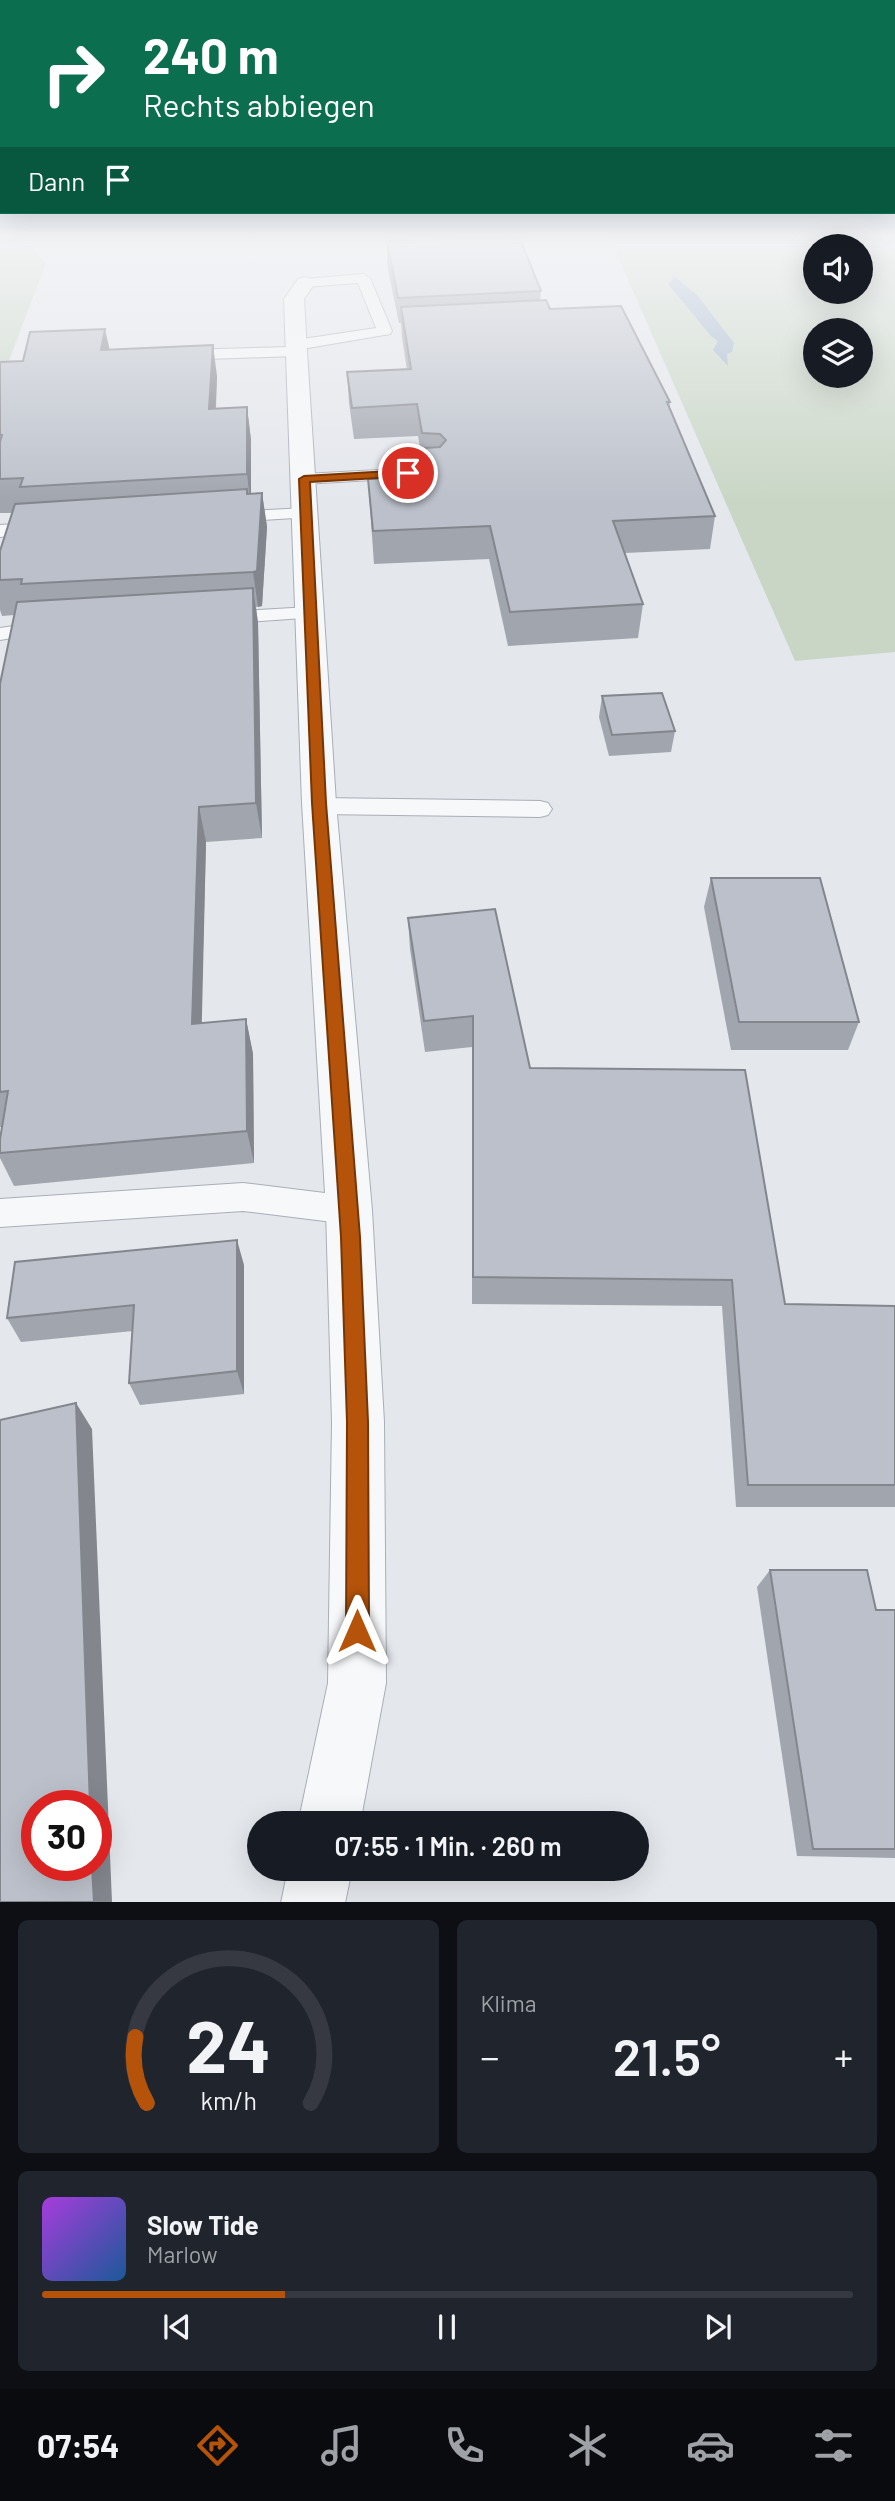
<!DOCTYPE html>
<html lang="de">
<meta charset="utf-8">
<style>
body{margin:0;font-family:Barlow,sans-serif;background:#20242c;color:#f1f3f6;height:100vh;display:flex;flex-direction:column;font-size:26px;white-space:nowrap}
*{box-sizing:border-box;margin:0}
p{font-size:23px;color:#9ea1a6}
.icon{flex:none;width:38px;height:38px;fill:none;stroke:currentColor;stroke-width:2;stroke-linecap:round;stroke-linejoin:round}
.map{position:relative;height:1902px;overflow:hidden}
.sheet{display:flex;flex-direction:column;gap:18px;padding:18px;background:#0d0f14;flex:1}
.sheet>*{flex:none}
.banner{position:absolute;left:0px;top:0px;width:896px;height:214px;box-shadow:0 7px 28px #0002;background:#0b6e4f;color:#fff;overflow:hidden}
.controls{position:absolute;left:803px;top:234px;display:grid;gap:14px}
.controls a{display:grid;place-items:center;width:70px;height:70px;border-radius:50%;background:#171b24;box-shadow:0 7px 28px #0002;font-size:35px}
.speed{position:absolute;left:21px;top:1790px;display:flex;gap:14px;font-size:35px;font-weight:700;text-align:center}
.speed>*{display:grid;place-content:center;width:91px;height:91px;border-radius:50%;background:#171b24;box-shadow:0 7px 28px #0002;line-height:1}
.speed .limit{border:10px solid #d22;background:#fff;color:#111}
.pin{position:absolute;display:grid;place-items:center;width:60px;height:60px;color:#fff;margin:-30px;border:4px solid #fff;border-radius:50%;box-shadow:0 2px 7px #0007}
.me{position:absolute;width:77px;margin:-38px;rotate:0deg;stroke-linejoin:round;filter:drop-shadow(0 0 5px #0008)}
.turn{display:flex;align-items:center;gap:24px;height:147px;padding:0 28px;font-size:32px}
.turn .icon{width:91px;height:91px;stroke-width:2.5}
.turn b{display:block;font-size:49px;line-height:60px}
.then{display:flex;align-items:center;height:66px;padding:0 28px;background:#0003;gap:14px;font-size:26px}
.big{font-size:52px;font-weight:600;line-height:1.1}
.sheet .card{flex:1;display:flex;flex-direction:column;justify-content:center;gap:10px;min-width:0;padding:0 24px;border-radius:10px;background:#20242c}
.sheet .dial{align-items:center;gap:0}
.dial svg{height:182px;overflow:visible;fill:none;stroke:#363941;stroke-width:7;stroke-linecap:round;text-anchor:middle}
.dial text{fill:#f1f3f6;stroke:none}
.song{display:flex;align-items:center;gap:21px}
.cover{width:84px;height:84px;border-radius:10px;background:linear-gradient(135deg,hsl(280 70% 55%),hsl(210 70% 35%))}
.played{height:7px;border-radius:4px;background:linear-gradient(90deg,#b45309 30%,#363941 30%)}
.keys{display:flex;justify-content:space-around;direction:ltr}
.heat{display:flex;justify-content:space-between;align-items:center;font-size:38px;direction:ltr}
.sheet .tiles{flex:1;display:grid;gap:18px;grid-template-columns:1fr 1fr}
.card:last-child{grid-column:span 2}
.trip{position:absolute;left:247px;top:1811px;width:402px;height:70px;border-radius:35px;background:#171b24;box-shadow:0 7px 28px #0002;font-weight:600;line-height:70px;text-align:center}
.tabs{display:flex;height:112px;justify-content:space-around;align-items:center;background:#090b0e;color:#9ea1a6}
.tabs .icon{width:49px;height:49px}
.tabs .on{color:#b45309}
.tabs b{font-size:32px;color:#f1f3f6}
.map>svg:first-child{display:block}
</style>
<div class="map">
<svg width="895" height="1903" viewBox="0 0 895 1903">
<rect width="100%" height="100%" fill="#e4e7ec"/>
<g fill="#c9d6c5" fill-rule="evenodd">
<polygon points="0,236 22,236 46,263 8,363 0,363"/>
<path d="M609 236H895V652L795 661ZM816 247H861V292H816ZM816 331H861V376H816Z"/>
</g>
<polygon fill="#9fb4cc" points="675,277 697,295 734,343 732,352 727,354 728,366 713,350 718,341 711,336 668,284"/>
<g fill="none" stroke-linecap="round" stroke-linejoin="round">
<g stroke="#a9aeb7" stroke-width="2">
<g id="lane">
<polygon points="363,274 370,278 392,331 390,334 302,349 301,354 296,356 179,360 171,355 179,350 290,347 291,342 296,340 376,328 358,283 305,287 298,283 305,279"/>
<polygon points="434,467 440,468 443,472 440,476 304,484 295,479 304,474"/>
<polygon points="305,508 311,509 314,513 311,517 230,522 221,517 230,512"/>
<polygon points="42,522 49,524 51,528 49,532 0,537 0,525"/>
<polygon points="310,607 317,609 320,613 317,617 221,624 214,622 211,618 214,614 221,612"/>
<polygon points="47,621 54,623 57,627 54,631 0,640 0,628"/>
<polygon points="319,798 540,801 548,803 552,809 548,815 540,817 319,814 311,812 307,806 311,800"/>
<polygon points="243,1183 349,1196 360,1200 365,1210 360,1220 349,1224 243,1211 0,1227 0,1199"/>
</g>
</g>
<g stroke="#a9aeb7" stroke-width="2">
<g id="street">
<polygon points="305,277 312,279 315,283 304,299 307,351 336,803 372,1210 384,1422 386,1683 360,1824 298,1824 328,1683 332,1422 326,1210 302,803 284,299 298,279"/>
<polygon points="288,1869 352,1869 345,1903 281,1903"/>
</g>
</g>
<polyline stroke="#c2c5cb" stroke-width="2.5" stroke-dasharray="2.5 2.5" stroke-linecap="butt" points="860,236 895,242"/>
<use href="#lane" fill="#f7f8fa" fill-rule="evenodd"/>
<use href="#street" fill="#f7f8fa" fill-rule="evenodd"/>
</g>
<g fill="#a1a5ae">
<polygon points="387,241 541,291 540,300 550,309 670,402 669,407 715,516 710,549 625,553 643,604 638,638 508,646 489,559 374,564 368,479 425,476 425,465 423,465 418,436 354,439 349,403 347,372 407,370 402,337 401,323 399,323 387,265"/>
<polygon points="109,349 217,376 216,409 247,407 251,440 251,494 262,493 267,527 262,606 256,607 258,623 262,838 206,842 201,1023 246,1019 253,1054 254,1163 14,1186 0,1158 0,1139 2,1127 0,1127 0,684 14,615 2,616 0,610 0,551 12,513 0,513 0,362 23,361"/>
<polygon points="602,696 675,731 671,752 609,756 599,717"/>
<polygon points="711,878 859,1022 848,1050 731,1050 704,907"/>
<polygon points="408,918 530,1068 785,1304 895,1306 895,1507 736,1507 722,1306 472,1304 472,1047 425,1052 410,949"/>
<polygon points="244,1265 244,1394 140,1405 129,1383 133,1331 21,1342 7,1318"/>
<polygon points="770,1570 876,1610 895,1610 895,1858 797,1856 757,1587"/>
</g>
<g fill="#83868d">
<polygon points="105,329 112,360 101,350"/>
<polygon points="213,345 217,376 214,442 209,409"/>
<polygon points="247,407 251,440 251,508 247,474"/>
<polygon points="262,493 267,527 262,606 258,607 253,572"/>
<polygon points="253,588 258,623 262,838 256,803"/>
<polygon points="199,807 206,842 201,1058 192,1024"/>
<polygon points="246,1019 253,1054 254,1163 247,1131"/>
<polygon points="237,1240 244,1265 244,1394 237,1371"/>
<polygon points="76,1403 92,1429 112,1902 94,1902 92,1866 96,1866 96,1806 90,1806"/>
</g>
<g fill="#bbc0ca" stroke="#83868d" stroke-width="2">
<polygon points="519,236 541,291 398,298 387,241"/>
<polygon points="546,300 550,309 621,306 670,402 667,402 715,516 613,521 643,604 510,612 490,526 373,531 368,479 430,476 425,448 440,447 446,440 440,434 422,433 417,404 352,408 347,372 411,369 401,307"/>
<polygon points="105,329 101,350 213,345 209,409 247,407 247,474 20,487 23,478 0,479 0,442 2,435 0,435 0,362 23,361 30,332"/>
<polygon points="247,489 247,494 262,493 257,571 253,572 21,584 22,579 0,580 0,551 15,504"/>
<polygon points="253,588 256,803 199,807 192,1024 246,1019 247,1131 0,1153 0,1139 8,1091 0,1092 0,684 17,602"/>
<polygon points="662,693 675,731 612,735 602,696"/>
<polygon points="711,878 820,878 859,1022 739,1022"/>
<polygon points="495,909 530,1068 745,1070 785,1304 895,1306 895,1485 748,1485 732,1280 473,1277 473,1016 424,1021 408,918"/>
<polygon points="237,1240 237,1371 129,1383 134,1305 7,1318 15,1262"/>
<polygon points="76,1403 90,1806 37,1806 37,1866 92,1866 94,1902 0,1902 0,1420"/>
<polygon points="770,1570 867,1570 876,1610 895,1610 895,1849 813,1849"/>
</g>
<linearGradient id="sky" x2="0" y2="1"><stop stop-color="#8bb4dd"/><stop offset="0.47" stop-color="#f3f4f6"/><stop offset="1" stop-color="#f3f4f6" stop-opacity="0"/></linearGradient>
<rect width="895" height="502" fill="url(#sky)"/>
<polygon fill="#b45309" stroke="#753606" stroke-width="2" points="408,470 412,471 412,476 310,482 326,803 360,1237 368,1422 369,1631 366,1639 357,1643 349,1639 346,1631 347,1422 341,1237 312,803 299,479 304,476"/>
</svg>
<div class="controls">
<a><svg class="icon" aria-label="sound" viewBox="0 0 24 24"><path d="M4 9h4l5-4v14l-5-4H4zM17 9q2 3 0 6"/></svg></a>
<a><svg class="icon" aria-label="layers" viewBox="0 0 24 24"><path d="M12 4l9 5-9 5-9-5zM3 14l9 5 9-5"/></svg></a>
</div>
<div class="speed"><div class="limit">30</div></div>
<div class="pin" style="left:408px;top:473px;background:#d93025"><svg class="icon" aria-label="arrive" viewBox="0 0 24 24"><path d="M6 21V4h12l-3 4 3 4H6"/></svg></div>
<svg class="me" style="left:357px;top:1631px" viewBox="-20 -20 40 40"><path d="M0-17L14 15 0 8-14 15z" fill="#b45309" stroke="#fff" stroke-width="4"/></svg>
<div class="trip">07:55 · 1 Min. · 260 m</div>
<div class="banner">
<div class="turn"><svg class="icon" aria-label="right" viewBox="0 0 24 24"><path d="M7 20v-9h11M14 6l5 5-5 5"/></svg><div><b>240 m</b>Rechts abbiegen</div></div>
<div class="then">Dann<svg class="icon" aria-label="arrive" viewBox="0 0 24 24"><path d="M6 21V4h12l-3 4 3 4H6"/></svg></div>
</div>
</div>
<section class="sheet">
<div class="tiles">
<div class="card dial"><svg viewBox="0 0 100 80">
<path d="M14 69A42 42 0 1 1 86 69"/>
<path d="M14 69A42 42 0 0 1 9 40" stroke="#b45309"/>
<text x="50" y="56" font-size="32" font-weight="700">24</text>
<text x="50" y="72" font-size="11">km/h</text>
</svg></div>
<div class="card"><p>Klima</p>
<div class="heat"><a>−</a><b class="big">21.5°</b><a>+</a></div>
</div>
<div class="card">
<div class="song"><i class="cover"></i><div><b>Slow Tide</b><p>Marlow</p></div></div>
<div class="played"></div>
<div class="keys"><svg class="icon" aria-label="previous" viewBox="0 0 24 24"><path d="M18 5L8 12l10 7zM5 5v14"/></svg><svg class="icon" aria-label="pause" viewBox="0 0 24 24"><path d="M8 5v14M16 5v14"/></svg><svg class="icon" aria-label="next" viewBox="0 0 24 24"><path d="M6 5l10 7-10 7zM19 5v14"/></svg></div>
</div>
</div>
</section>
<nav class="tabs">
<b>07:54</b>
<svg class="icon on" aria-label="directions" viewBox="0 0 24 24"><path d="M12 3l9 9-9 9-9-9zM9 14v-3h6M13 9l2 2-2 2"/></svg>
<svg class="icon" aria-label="music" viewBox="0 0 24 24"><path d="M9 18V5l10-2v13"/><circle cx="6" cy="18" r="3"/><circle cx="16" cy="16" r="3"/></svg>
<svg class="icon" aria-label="phone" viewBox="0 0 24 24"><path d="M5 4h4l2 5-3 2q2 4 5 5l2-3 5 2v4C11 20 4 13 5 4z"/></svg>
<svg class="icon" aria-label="climate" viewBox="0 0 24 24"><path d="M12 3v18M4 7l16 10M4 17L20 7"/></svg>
<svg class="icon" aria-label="car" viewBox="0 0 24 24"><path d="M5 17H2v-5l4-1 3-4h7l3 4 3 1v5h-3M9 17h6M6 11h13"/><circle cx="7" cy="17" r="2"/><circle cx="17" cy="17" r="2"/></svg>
<svg class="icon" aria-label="filters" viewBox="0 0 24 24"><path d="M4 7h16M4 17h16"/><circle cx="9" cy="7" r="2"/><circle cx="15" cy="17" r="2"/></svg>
</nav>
